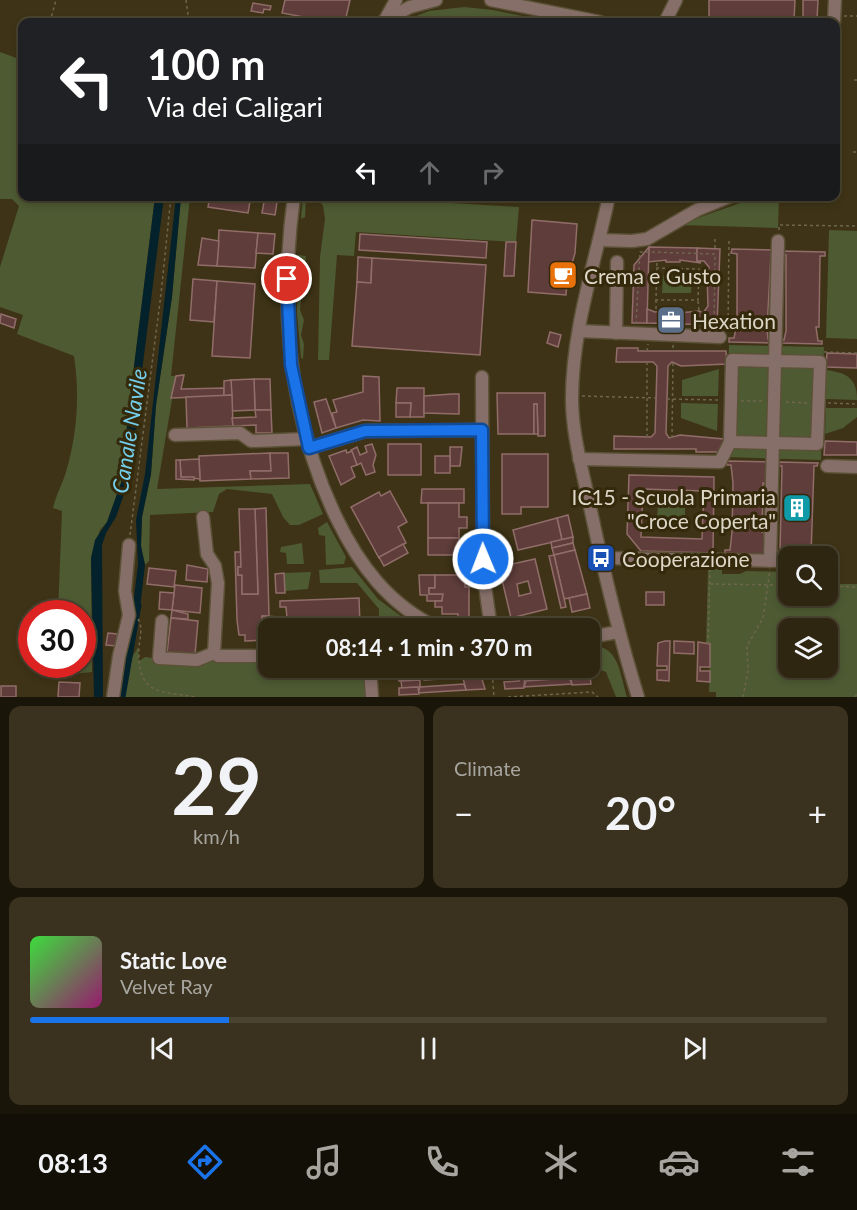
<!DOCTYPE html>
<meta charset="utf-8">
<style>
body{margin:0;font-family:Lato,sans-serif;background:#3a321e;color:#f1f3f6;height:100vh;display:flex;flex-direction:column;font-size:22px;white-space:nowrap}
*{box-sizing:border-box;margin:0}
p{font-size:20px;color:#a7a59f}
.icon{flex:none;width:33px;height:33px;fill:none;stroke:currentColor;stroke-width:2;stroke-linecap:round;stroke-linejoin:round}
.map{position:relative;height:697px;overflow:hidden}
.panel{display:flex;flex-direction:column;gap:9px;padding:9px;background:#191509;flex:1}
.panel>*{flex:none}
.guide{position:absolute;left:18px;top:18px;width:822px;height:183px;border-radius:12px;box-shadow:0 3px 9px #0003,0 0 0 2px #494330;background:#202124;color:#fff;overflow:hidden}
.tools{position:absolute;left:778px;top:546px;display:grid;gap:12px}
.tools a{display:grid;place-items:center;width:60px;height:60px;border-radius:12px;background:#2e2610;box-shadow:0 3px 9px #0003,0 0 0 2px #494330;font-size:30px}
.speed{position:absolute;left:18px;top:600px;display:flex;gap:12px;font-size:30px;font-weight:700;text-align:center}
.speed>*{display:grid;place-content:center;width:78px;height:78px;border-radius:50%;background:#2e2610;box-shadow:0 3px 9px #0003,0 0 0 2px #494330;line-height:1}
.speed .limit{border:9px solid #d22;background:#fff;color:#111}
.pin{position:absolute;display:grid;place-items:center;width:51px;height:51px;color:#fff;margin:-26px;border:3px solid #fff;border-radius:50%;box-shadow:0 2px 6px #0007}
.me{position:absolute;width:66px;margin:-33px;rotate:359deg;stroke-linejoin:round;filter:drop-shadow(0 0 4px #0008)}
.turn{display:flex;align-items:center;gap:21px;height:126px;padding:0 30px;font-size:27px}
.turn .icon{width:78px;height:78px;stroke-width:2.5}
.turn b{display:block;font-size:42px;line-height:51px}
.lanes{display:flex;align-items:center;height:57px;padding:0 30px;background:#0003;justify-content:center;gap:30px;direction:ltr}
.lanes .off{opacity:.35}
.big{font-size:45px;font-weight:700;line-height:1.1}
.panel .card{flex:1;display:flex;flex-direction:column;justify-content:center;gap:9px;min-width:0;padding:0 21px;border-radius:12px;background:#3a321e}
.panel .dial{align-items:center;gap:0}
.dial b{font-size:78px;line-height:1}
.song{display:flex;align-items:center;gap:18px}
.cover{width:72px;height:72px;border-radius:9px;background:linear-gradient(135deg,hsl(120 70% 55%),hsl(320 70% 35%))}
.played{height:6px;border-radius:3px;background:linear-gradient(90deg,#1a73e8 25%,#494330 25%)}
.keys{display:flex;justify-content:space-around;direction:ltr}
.heat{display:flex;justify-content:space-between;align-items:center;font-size:33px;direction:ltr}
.panel .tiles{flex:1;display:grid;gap:9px;grid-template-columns:1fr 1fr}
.card:last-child{grid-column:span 2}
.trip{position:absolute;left:258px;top:618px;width:342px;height:60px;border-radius:12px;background:#2e2610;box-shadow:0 3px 9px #0003,0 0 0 2px #494330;font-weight:700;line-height:60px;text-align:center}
.tabs{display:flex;height:96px;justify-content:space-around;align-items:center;background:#120f06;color:#a7a59f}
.tabs .icon{width:42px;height:42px}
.tabs .selected{color:#1a73e8}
.tabs b{font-size:27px;color:#f1f3f6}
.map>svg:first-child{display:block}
</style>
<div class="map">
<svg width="857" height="697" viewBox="0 0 857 697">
<rect width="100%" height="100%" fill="#3e3316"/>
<g fill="#4d5a32" fill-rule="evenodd">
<polygon points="464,7 493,10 552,22 484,17 483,22 401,22 429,11"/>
<path d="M0 52 22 60V196L155 197 127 423 126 469 107 522 100 530 91 558 92 672 55 676 57 665 82 664V614L58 613 62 511 53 508C56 495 62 485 66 472 77 434 80 396 74 356L17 334 23 315 0 307V267L19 206 12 199H0Z"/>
<polygon points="181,197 190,197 171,376 176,376 157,489 310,484 323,514 299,525 290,525 283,517 272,494 227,489 219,494 213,512 150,515 149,561 145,565 141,546 142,517 151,474 156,405 172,297"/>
<polygon points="303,197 350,197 519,207 516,242 356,232 354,256 337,255 329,360 318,360 320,257 325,219 323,206 318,199 306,200 305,217 301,219"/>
<polygon points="757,197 779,197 778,228 678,225"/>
<polygon points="829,230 857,231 857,339 826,338"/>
<polygon points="298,255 306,256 300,310 304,320 301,335 304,344 303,359 301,358 297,313"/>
<polygon points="663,275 692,276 691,293 662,293"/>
<polygon points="729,345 824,347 821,460 726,457"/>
<polygon points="719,369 718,396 682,396 682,380"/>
<path d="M826 370C847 373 857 378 857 400L826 399Z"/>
<polygon points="681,403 718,404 717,431 681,418"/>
<polygon points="826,408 857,408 857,417 843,428 825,434"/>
<polygon points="658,501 685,502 685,522 657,521"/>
<polygon points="327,522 346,557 344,564 326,565 325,536 319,535 318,528"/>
<polygon points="302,543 304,564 287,564 286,553 280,552 281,547"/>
<path d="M713 563H722V574H740L746 571 789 572V596H828V584H857V697H716V692H709L710 644H706L708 570H712ZM789 628H828V668H789Z"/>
<polygon points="352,567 378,599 417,628 348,628 369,628 370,624 379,620 379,609 357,583 320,583 319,570"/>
<polygon points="311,572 308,589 285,591 284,573"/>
<path d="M590 646C619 644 620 674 627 697H616L606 672 595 668 594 652H590Z"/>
<polygon points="138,647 139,661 145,657 153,658 153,663 166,664 212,659 225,662 268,661 268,668 365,668 367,697 115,697 120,660 130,661"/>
</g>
<g fill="#03222c">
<polygon points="155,197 164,197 140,387 133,469 116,517 106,533 102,545 103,697 94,697 91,558 95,540 107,522 126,469 127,423"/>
<polygon points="176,197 181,197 172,297 156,405 151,474 142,517 141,546 145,565 139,617 132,614 138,564 136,520 145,474"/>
</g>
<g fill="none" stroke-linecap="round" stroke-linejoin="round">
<polyline stroke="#03222c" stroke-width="9" points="121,697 137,605"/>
</g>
<g fill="#5e3d3a" stroke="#916d6a" stroke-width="1.5" fill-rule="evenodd">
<polygon points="285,0 350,0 345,22 330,22 282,13"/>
<polygon points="709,0 795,0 794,20 709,19"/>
<polygon points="803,0 818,0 817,19 803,19"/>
<polygon points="253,3 271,6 270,10 264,9 263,13 251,11"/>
<polygon points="210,196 251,196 248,213 208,207"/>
<polygon points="265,196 278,196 275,215 262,213"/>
<polygon points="539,196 584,196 584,201"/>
<polygon points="532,220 577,224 575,253 571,267 568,267 566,295 528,292"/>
<polygon points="219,230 258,233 255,268 217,266"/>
<polygon points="258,233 275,234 273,254 256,253"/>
<polygon points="360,234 487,242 486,258 359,250"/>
<polygon points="202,238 219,241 217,266 198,265"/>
<polygon points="506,242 516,242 514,276 504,276"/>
<polygon points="649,247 697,248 697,261 701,263 680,260 680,262 666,262 666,260 648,262"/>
<polygon points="649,247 647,323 632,323 634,265"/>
<polygon points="697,248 720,249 719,275 707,275 709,267 704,261 697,261"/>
<polygon points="732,249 775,250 775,254 771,254 767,329 768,339 774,339 774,343 729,342 729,338 734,338 737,324 737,254 731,253"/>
<polygon points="782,251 825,252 825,256 820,256 819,327 816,327 818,341 822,341 822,344 780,343 780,340 784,340 786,331 786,255 782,255"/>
<polygon points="358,257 372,258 371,283 357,282"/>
<polygon points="372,258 486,265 480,355 352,346 357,282 371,283"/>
<polygon points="707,275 719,275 717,325 647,323 647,309 655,312 679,310 679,313 699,311 703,313 708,306"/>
<polygon points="193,279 217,281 214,322 190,320"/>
<polygon points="217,281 255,284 250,358 212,356"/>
<polygon points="1,314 16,319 14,328 0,323"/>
<polygon points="550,332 561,335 558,347 547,343"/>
<polygon points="617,348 638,348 638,351 726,351 727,364 681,366 672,362 668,366 666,433 669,438 680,435 724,439 724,452 696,452 696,449 614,449 614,436 651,437 655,433 657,366 653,362 616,362"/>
<polygon points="827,353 857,354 857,368 826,367"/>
<polygon points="184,375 181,389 224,388 224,396 171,398 176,376"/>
<polygon points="363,376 379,377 380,421 363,420 336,428 332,413 337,412 333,400 363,392"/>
<polygon points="254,379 270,379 271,410 255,410"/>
<polygon points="254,379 255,410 232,411 231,380"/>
<polygon points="231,380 232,395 224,396 224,381"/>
<polygon points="397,388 424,388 424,417 410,417 411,403 396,403"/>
<polygon points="497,393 545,393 545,436 538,436 537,404 534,404 534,434 498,434"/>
<polygon points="452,394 459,394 459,414 424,413 424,396"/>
<polygon points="232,395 233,426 187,428 186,397"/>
<polygon points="326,399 336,428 322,433 314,402"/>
<polygon points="396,403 411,403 410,417 396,417"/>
<polygon points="534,404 537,404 538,434 534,434"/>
<polygon points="255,410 271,410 272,433 256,433 256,425 233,426 232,418 256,417"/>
<polygon points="825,441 857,442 857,455 824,455"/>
<polygon points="372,444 376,455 373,465 375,472 366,475 361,463 357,465 351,450 357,447 360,455 367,452 365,446"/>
<rect x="388" y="444" width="33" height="31"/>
<polygon points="450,447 462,447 460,466 450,466"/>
<polygon points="346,450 347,453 352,451 357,465 351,467 355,477 341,485 329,456"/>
<polygon points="270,453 271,471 250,471 251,479 200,481 199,456"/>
<polygon points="270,453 288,453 289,478 251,479 250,471 271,471"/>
<polygon points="502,454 548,454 548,507 521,507 521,514 502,514"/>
<rect x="435" y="456" width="15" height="17"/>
<polygon points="199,459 200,479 181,477 180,460"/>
<polygon points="176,460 180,460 181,477 194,477 194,480 176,479"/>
<polygon points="727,461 770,462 770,466 766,466 766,484 763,483 762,532 764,532 764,551 768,551 768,554 725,554 725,550 730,550 732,532 733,483 731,465 727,465"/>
<polygon points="779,462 818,463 817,466 814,466 811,555 776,554 776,551 780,551 782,466 779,466"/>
<path d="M629 475 714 477 713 553 641 551 627 534ZM643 489 704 491 702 539 641 537Z"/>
<polygon points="422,489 464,489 464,503 421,503"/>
<polygon points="390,491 407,522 398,527 406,543 379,558 351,507 379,492 381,496"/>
<polygon points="428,503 459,503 459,517 467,517 467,528 459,528 459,538 428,538"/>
<polygon points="266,508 269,616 262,616 262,628 273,628 268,628 268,640 245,641 245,635 239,635 237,620 235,552 241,552 241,567 238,567 238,575 242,575 242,594 258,594 255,509"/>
<polygon points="239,509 255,509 258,594 242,594 242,575 238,575 238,567 241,567"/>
<polygon points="568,515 573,537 562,540 557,518"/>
<polygon points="557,518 562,540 518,550 513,530"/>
<polygon points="573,537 573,543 552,548 551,542"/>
<rect x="428" y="538" width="31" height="17"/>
<polygon points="573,543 575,550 554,555 552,548"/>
<polygon points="403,544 408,553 384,566 379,557"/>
<polygon points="575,550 587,594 564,599 554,555"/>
<polygon points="554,555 566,607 561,608 549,556"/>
<path d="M535 559 547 609 511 618 499 567ZM528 581 531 593 519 596 517 584Z"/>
<polygon points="187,565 208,569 207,582 186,580"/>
<polygon points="149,568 176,571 174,587 147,584"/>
<polygon points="284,573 285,593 276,593 275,574"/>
<polygon points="419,575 435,575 435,588 429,588 429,594 443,594 442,601 427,601 427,595 420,595"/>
<polygon points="435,575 465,575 465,587 469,587 469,620 458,620 458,614 442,614 442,607 435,607 435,601 442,601 443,594 429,594 429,588 435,588"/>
<polygon points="175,585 202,588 200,613 172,610"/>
<polygon points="160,592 174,593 172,610 159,609"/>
<rect x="646" y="592" width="18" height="13"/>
<polygon points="587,594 590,608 572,612 569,598"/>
<polygon points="359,598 360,625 280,628 280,617 287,618 286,607 280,607 280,601"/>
<polygon points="172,610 188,614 188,619 171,618"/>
<polygon points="262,616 280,617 280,625 262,628"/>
<polygon points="171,618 198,621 195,655 167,653"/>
<polygon points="108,633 117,634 116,646 106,645"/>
<polygon points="665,641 670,641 669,681 657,680 657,670 667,670 667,666 657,666 658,643"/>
<polygon points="674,641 694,642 694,654 674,653"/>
<polygon points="698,642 710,644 710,667 700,667 700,671 710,671 710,682 697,681"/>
<polygon points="503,668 522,668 523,674 525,674 524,688 505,689 504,682 519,681 519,674 504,675"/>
<polygon points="529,668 564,668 565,671 529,674"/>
<polygon points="484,669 485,676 481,676 485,689 466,690 463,678 466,677 465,670"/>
<polygon points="459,671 459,678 424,680 423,673"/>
<polygon points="417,673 417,680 399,681 398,674"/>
<polygon points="590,677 591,684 572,685 571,678"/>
<polygon points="569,678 572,684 524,687 526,681"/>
<polygon points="420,680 420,687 402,688 401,681"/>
<polygon points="59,682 80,683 79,697 58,697"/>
<polygon points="464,684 466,690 418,693 420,687"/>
<rect x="1" y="686" width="15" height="11"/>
<polygon points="418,687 419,694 399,695 399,688"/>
</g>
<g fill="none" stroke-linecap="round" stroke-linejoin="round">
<g stroke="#5b5136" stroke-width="15">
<g id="minor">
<polyline points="491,0 600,22"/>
<polyline points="385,20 396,0"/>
<polyline points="382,22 410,7 436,0"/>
<polyline points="665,22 676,0"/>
<polyline points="834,22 835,0"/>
<path d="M294 196C279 306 288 416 336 517 359 565 389 605 438 628"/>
<path d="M609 196C595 263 572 330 572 399 572 433 582 468 589 502 603 568 618 633 638 697"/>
<polyline points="599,240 632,241 647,239 697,210 731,196"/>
<polyline points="579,331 720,337"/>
<polyline points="616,333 617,262"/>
<polygon points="732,360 820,362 817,444 730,442"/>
<polyline points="482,377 483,572 491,628"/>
<polyline points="175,435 240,433 251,441 306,439"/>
<polyline points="309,448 365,431 482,430"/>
<polyline points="579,459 720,462 730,442"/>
<polyline points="827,466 857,467"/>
<polyline points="203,517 207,554 215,566 218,583 214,653 218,656 268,656"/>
<polyline points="601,558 789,561"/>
<polyline points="770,561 778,241"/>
<polyline points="162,621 159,658 197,660 214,653"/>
<polyline points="590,637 618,632"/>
<polyline points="370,668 372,697"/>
<polyline points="113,697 119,656 129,615 125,591 129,545"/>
</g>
</g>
<g stroke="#6f664d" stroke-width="1.5" stroke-dasharray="3 3" stroke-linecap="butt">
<polyline points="186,0 189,22"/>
<polyline points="844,16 857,16"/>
<polyline points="50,22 56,0"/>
<polyline points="854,80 857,80"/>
<polyline points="853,152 857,152"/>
<polyline points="779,230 779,225 857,226"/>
<polyline points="715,239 715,249"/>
<polyline points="656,268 699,269 698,300 656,300 657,260"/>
<polyline points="656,300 656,312"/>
<polyline points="698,301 699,311"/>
<polyline points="636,324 640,252 649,252 715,254 714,325"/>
<polyline points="728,328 729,239"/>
<polyline points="673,345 673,352"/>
<polyline points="647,351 648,344"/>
<polyline points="824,352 857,353"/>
<polyline points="582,396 656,398"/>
<polyline points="667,399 721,400"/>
<polyline points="741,401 763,401"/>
<polyline points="786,402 808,403"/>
<polyline points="828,403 857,404"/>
<polyline points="647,437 647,362"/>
<polyline points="672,438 673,362"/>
<polyline points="130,535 161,294 171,196"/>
<polyline points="710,584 789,585"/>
<polyline points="828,586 857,587"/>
<path d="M138 619C143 627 140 637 139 647 137 696 159 691 197 697"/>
<polyline points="708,644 710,569"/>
<polyline points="492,668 494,697"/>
<polyline points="508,697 592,692 598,697"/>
<polyline points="743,697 748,671 747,646 763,618 770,570"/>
<polyline points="855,697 857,693"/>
</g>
<use href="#minor" stroke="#866f69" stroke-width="12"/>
</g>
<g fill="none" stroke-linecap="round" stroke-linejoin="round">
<g stroke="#114b97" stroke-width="15">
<polyline id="route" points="287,279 291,365 309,448 365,431 482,430 483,559"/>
</g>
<use href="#route" stroke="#1a73e8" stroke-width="10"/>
</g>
<defs>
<g id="cafe-square" transform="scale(1.5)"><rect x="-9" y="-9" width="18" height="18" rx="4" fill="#e8710a" stroke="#34290b"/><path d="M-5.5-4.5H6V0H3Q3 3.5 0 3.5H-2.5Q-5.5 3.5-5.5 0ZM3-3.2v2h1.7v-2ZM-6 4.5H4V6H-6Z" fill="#fff"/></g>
<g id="office-square" transform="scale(1.5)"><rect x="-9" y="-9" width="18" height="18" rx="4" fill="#5c6f8a" stroke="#34290b"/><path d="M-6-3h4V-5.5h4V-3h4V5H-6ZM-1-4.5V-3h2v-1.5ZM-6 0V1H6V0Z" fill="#fff"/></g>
<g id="building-square" transform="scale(1.5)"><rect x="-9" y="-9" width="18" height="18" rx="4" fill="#0f9aa8" stroke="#34290b"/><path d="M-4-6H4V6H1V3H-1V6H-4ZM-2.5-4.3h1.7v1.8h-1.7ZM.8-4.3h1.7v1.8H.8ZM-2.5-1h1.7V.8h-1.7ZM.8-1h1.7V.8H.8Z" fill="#fff"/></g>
<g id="bus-square" transform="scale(1.5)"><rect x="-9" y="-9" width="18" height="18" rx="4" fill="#1a4fb4" stroke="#34290b"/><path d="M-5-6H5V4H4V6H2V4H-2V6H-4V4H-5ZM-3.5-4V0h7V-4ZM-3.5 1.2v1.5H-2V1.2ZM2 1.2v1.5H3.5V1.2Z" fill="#fff"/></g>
</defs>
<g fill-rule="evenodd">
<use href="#cafe-square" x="563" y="275"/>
<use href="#office-square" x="671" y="320"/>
<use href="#building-square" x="797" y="508"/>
<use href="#bus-square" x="601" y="558"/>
</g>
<g text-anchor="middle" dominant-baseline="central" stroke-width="6" stroke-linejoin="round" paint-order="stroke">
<g font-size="21" fill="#ded7c7" stroke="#34290b" text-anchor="start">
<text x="584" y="275">Crema e Gusto</text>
<text x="692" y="320">Hexation</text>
<text x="776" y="496" text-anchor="end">IC15 - Scuola Primaria<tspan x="776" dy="24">"Croce Coperta"</tspan></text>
<text x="622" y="558">Cooperazione</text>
</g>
<g font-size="22" font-style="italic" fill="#74cfee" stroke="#34290b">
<text transform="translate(129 431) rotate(-81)">Canale Navile</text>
</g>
</g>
</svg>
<div class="tools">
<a><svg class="icon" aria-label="search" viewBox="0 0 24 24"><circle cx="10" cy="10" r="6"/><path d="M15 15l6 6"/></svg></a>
<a><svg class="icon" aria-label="layers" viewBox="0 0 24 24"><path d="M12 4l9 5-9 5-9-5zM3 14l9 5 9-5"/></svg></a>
</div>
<div class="speed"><div class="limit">30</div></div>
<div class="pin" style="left:287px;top:279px;background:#d93025"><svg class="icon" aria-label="arrive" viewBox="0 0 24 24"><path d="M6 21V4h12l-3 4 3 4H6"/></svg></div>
<svg class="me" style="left:483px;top:559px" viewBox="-20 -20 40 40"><circle r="17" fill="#1a73e8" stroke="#fff" stroke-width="3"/><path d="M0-11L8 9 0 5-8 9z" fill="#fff"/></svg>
<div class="trip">08:14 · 1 min · 370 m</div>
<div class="guide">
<div class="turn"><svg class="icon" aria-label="left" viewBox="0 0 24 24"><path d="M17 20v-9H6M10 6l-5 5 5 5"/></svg><div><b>100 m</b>Via dei Caligari</div></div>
<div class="lanes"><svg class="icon" aria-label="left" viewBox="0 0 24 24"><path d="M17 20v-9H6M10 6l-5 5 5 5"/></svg><svg class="icon off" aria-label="ahead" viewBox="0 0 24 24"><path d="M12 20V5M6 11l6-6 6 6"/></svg><svg class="icon off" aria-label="right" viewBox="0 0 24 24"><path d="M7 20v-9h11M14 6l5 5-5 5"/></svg></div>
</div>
</div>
<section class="panel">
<div class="tiles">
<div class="card dial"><b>29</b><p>km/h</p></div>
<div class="card"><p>Climate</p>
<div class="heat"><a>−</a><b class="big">20°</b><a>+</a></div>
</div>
<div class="card">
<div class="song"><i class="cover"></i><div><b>Static Love</b><p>Velvet Ray</p></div></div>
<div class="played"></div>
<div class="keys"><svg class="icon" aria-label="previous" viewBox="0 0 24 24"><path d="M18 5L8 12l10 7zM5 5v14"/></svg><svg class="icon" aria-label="pause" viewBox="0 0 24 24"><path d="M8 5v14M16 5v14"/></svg><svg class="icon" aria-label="next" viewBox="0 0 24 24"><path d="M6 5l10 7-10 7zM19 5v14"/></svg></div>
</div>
</div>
</section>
<nav class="tabs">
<b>08:13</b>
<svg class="icon selected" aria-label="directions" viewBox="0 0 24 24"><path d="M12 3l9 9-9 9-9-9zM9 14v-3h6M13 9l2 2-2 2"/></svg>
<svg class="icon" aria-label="music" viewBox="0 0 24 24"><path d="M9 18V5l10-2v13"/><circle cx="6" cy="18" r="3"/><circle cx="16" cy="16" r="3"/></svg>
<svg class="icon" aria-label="phone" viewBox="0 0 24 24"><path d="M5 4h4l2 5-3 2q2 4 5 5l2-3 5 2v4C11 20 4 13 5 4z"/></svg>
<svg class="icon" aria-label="climate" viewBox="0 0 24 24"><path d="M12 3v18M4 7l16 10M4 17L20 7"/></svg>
<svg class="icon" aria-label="car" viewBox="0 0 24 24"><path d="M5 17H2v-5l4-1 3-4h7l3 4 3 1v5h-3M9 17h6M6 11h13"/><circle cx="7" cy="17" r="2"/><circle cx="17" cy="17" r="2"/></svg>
<svg class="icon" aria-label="filters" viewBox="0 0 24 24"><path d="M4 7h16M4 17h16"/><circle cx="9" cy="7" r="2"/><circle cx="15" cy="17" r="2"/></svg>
</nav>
